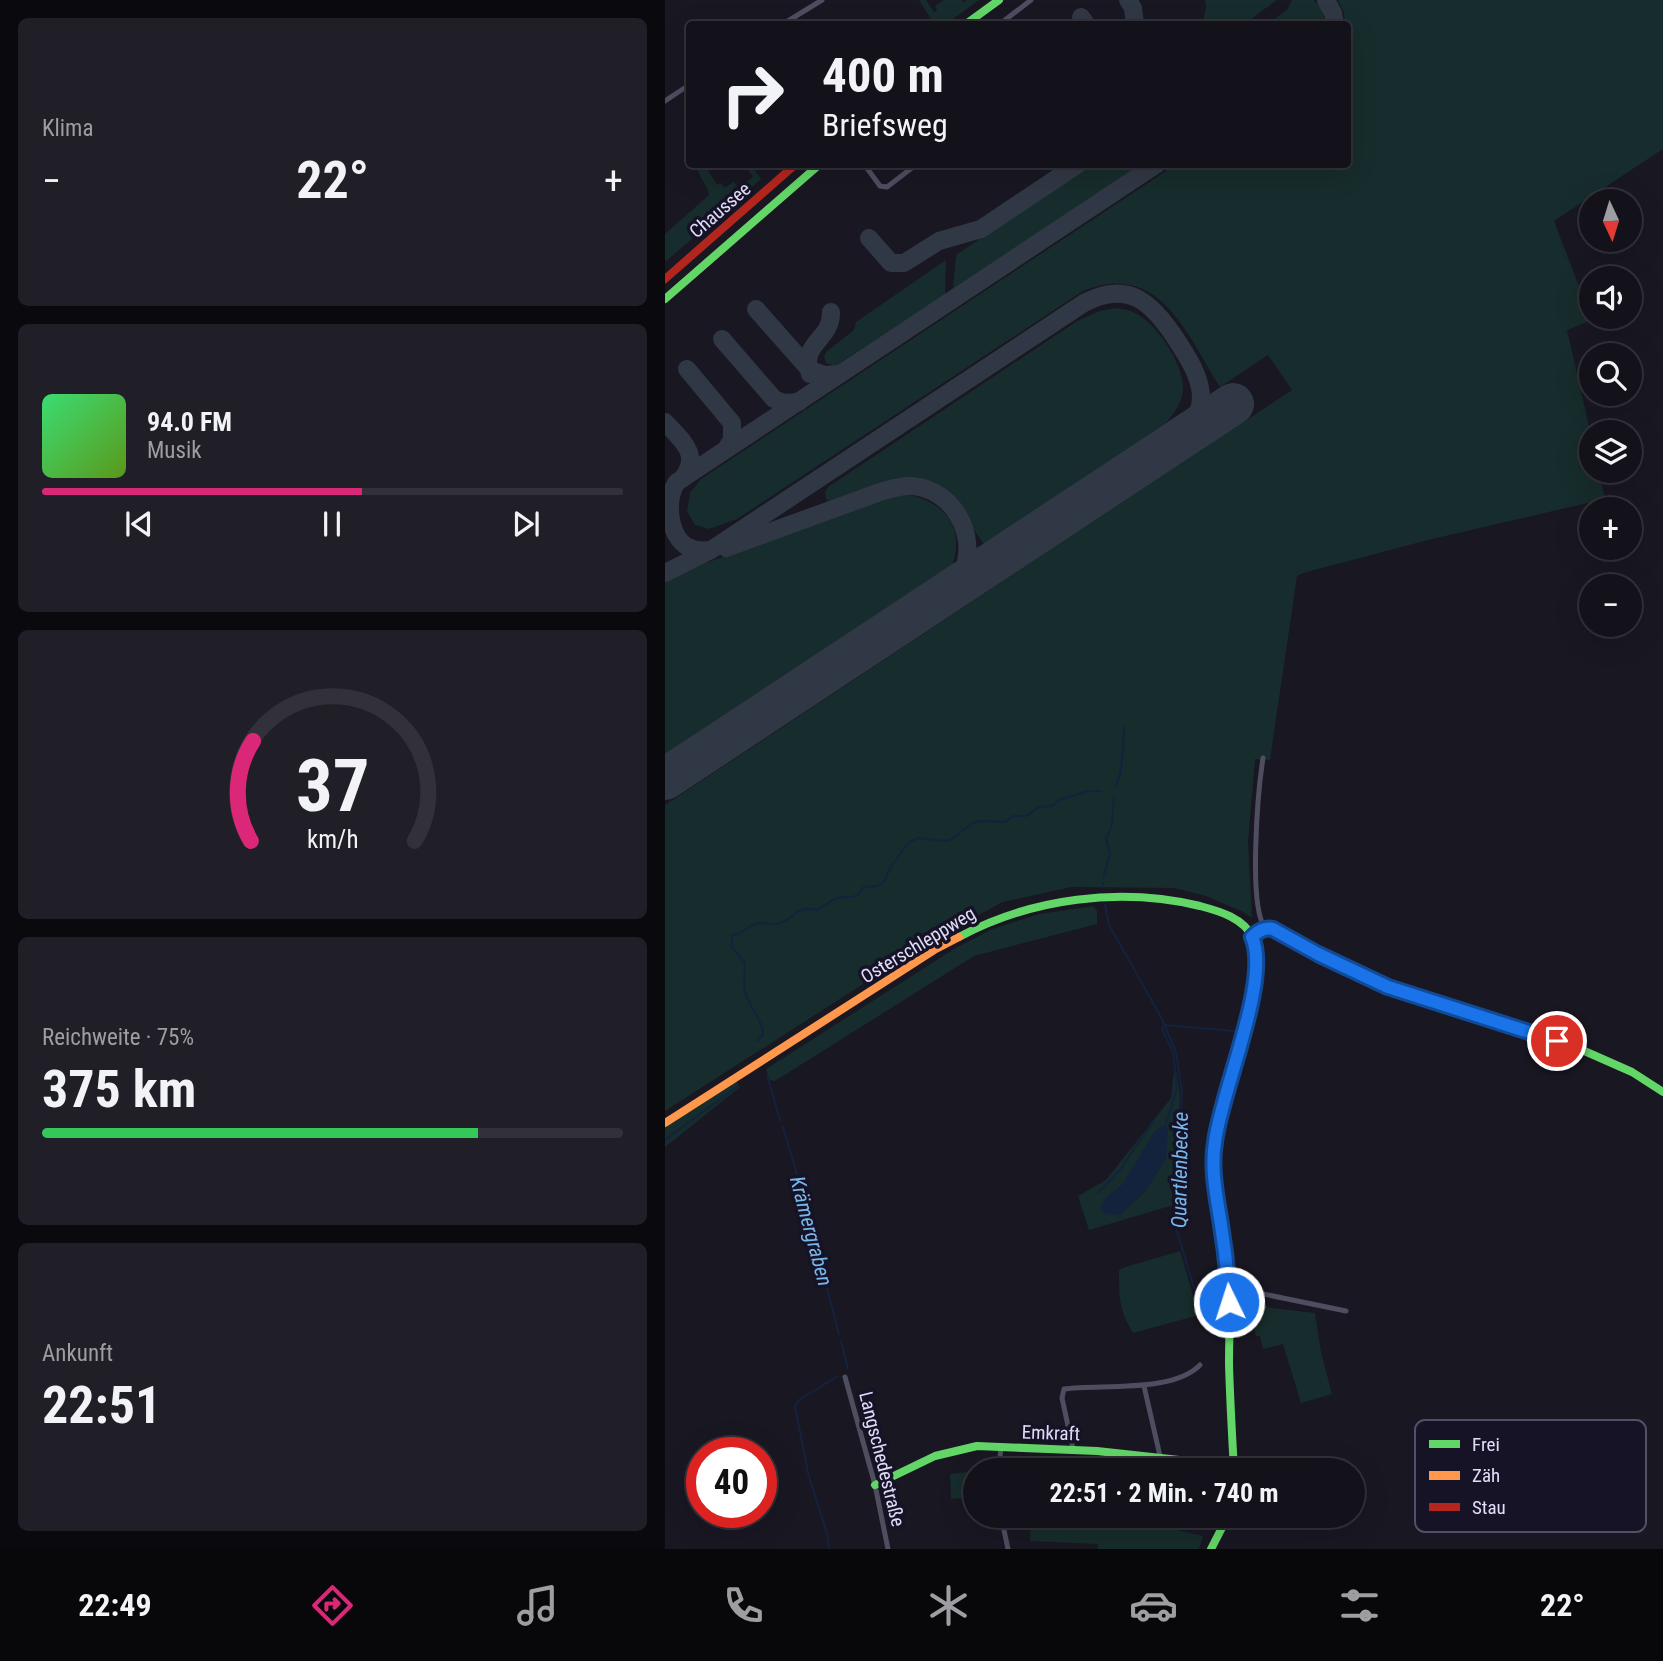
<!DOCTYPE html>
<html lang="de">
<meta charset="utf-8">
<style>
body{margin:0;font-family:"Roboto Condensed",sans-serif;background:#201f27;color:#f1f3f6;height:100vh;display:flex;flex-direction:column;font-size:26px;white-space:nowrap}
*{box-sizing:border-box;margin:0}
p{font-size:23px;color:#9d9da2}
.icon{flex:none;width:38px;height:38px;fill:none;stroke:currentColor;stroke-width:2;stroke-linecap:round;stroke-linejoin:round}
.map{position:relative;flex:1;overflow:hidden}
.details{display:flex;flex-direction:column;gap:18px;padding:18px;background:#0a090e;width:665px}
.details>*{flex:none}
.guide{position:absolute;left:21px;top:21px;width:665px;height:147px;border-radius:7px;box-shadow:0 7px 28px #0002,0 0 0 2px #323139;background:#13111a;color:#f1f3f6;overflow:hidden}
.needle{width:46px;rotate:176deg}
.controls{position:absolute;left:914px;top:189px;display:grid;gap:14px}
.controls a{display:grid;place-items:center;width:63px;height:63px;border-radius:50%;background:#13111a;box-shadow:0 7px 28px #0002,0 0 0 2px #323139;font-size:35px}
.speed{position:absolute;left:21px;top:1437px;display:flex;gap:14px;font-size:35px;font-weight:700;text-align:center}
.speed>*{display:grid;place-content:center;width:91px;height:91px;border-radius:50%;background:#13111a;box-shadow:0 7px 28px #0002,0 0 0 2px #323139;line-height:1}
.speed .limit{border:10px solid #d22;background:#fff;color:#111}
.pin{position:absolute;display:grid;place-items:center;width:60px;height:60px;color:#fff;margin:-30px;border:4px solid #fff;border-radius:50%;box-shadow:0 2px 7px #0007}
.me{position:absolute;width:77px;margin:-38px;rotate:356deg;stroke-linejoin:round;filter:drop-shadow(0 0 5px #0008)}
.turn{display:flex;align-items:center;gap:24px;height:147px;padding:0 21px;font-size:32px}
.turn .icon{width:91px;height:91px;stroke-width:2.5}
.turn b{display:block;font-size:49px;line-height:60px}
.big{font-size:52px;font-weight:700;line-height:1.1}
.details .widget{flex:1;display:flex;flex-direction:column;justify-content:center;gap:10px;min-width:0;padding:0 24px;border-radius:10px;background:#201f27}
.details .dial{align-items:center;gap:0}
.dial svg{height:182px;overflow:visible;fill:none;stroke:#323139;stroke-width:7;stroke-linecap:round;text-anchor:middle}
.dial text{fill:#f1f3f6;stroke:none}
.song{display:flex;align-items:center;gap:21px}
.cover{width:84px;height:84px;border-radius:10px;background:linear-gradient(135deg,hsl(140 70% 55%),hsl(90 70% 35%))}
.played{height:7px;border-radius:4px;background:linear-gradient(90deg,#db2777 55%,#323139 55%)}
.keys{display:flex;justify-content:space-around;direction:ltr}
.heat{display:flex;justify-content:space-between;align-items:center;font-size:38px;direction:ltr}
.charge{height:10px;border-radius:5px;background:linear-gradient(90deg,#34c759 75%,#323139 0)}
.trip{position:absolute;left:298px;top:1458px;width:402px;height:70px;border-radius:35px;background:#13111a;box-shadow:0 7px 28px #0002,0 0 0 2px #323139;font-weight:700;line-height:70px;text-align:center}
.tabs{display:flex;height:112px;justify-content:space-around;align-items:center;background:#08070a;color:#9d9da2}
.tabs .icon{width:49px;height:49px}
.tabs .on{color:#db2777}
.tabs b{font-size:32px;color:#f1f3f6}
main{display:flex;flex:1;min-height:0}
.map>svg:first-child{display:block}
</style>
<main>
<section class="details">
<div class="widget"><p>Klima</p>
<div class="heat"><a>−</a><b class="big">22°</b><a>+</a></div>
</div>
<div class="widget">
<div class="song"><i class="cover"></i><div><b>94.0 FM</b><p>Musik</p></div></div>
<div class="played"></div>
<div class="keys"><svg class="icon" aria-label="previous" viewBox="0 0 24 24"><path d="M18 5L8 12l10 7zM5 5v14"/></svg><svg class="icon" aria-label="pause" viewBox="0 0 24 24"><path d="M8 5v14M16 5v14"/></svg><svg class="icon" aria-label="next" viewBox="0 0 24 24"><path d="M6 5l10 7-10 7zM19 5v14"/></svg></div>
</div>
<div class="widget dial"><svg viewBox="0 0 100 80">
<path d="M14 69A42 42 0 1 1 86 69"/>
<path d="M14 69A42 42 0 0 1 15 25" stroke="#db2777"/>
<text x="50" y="56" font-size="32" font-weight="700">37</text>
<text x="50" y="72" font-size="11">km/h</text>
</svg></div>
<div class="widget"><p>Reichweite · 75%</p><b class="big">375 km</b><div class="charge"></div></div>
<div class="widget"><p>Ankunft</p><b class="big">22:51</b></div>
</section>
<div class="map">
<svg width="998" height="1549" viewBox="0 0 998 1549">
<rect width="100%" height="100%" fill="#191722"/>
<g fill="#172c2c">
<polygon points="254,0 261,0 269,12 272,10 270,6 279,0 297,0 299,3 301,0 314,0 281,24 269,24"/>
<polygon points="540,0 612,0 579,24 537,24 541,8"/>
<polygon points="627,0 649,0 657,9 660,24 602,24 622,10"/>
<path d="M673 0H998V149L889 221 927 320 902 330 926 435V471H934L940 499 763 540 638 573 632 576 605 760 590 759 583 842 587 918 576 911 541 896 509 888 407 887 338 902 267 940 0 1111V805L627 390 603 355 555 387C520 332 495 261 418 291L72 519 44 529 30 525 22 511 25 493 36 479 510 165 682 164V24H680L679 13Z"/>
<polygon points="427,164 475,165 288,288 291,255"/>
<path d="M32 165H40L52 185 56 183 59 188 69 182 73 188 88 177 80 165H86L96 179 0 262V234L44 195C43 184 32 177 32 165Z"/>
<polygon points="281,260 280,294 170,366 161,363 159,357 161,352 189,330 191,322"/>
<path d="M450 308C456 309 461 309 466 311 490 320 520 365 518 390 517 403 509 413 501 423L319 544C309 531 301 516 290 503 258 465 210 489 172 502H165L161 499 160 492 163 487 412 321 435 311Z"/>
<path d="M244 495C282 503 300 529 287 566L0 755V582L27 568 227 496Z"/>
<polygon points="428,906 432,911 432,924 309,956 110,1081 104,1080 101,1069 289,949 327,929 374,914"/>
<polygon points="510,1063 515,1093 512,1204 424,1230 413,1196 441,1180 506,1098"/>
<polygon points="71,1081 75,1087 0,1147 0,1127"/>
<path d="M515 1251 534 1315 468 1333C454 1310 454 1298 454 1271L457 1268Z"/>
<polygon points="582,1301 607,1308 650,1313 656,1352 667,1394 636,1403 618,1344 598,1349 595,1336 591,1336"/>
<polygon points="304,1472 306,1497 286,1499 285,1474"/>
<polygon points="366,1516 426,1517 428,1516 469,1518 468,1525 485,1529 487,1524 538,1536 534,1549 433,1549 433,1544 365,1541"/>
</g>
<polygon fill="#13223d" points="498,1126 503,1130 501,1159 480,1192 455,1215 439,1213 435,1209 440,1198 457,1185 490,1131"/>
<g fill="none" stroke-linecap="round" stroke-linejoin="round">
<g stroke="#13223d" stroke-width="2">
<path d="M450 787C460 769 456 747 460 727"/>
<path d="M438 878 445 854 441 838C450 826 447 810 449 796"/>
<polyline points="438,887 438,883"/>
<polyline points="440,905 444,925 496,1017 511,1052 517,1092 511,1228 537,1314"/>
<path d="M92 1041 98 1035C98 1020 84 1007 80 992 78 981 80 973 80 963L67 947V935C79 934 83 925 93 923 101 922 108 926 116 923 133 916 129 906 152 910 160 907 165 900 173 898 184 895 193 901 198 887L212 886 219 882 225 868 243 843 253 838 279 841 287 839 307 823 315 821 340 822 348 816H361L374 807 387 806 394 800 424 791H436"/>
<polyline points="102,1075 115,1120"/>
<polyline points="118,1127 136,1188 174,1334"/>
<polyline points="500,1127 512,1088 508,1052 497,1029 499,1025 569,1031"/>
<polyline points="0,1140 73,1086"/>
<polyline points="433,1193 455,1170 488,1121"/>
<polyline points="176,1341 183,1369"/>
<polyline points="164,1549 163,1537 143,1473 130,1406 134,1400 173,1376"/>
</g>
<g stroke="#313845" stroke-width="18">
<polyline points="463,0 468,8 470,24"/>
<polyline points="661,0 668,13 670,24"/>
<polyline points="416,17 421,24"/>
<polyline points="204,238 226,263 239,263 274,241 316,229 413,164"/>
<polyline points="91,309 144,369 159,375 175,374"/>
<polyline points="57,339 109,399 119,403 134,402"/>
<polyline points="22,369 67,423 67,440 61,449"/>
<path d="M145 374C135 342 167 340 166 312"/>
<path d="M0 422C16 440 37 454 17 479"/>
<path d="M61 548 215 492C226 489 236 485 247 486 288 489 313 535 298 571 294 579 288 586 282 593"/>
<path d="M46 550C38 551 31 551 23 547 3 536 0 498 12 482L492 164"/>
<path d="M0 573 46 550 419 303C464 279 488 304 511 339 536 377 552 408 510 442"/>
</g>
<polyline stroke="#313845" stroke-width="42" points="0,779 568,404"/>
<g stroke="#4f4d60" stroke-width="5">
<polyline points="118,24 157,0"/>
<polyline points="343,24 340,20 366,0"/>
<polyline points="0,101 24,85"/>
<polyline points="199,164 215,186 222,187 252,164"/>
<path d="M598 758C593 790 583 905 600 928"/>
<polyline points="564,1287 681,1311"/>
<polyline points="180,1377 210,1485 223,1549"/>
<polyline points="479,1386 495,1456"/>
<path d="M408 1449 397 1398 399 1389C436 1384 508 1393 535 1365"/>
<polyline points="334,1470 336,1446"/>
<polyline points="336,1516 343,1549"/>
</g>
<g stroke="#63d668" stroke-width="8">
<polyline points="301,24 334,0"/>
<polyline points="0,299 155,164"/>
<path d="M294 937C367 898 455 887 535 906 554 911 579 918 588 938 607 981 561 1081 552 1128 542 1179 558 1229 563 1280 566 1308 564 1336 564 1364 565 1400 567 1435 569 1470"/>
<polyline points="587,937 600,928 608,929 664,961 708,981 899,1042 967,1072 998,1092"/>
<polyline points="210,1485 270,1456 312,1446 432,1451 569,1466"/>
<polyline points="546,1549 563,1516"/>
</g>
<polyline stroke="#ff974d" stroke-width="8" points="0,1123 271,949 294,937"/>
<polyline stroke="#b3261e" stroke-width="8" points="0,279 131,164"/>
</g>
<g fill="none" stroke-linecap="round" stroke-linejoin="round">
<g stroke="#114b97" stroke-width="18">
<path id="route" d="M564 1302C563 1279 561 1256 557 1232 553 1202 545 1172 550 1142 556 1091 606 980 587 937 593 931 599 927 608 929L653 954 723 987 892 1041"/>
</g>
<use href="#route" stroke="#1a73e8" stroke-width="12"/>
</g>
<g text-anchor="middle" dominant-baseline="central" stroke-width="7" stroke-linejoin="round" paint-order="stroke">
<g font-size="19" fill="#e0dcfa" stroke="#161326">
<text transform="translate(55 210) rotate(-41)">Chaussee</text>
<text transform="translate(253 945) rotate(-31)">Osterschleppweg</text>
<text transform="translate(386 1433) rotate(2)">Emkraft</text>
<text transform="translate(217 1459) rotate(76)">Langschedestraße</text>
</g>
<g font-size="21" font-style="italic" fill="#78b7ed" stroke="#161326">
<text transform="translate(515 1170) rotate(-89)">Quartlenbecke</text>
<text transform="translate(146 1231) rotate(75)">Krämergraben</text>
</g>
</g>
<rect x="750" y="1420" width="231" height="112" rx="10" fill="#161326" stroke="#534f66" stroke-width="2"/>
<rect x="764" y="1440" width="31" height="8" fill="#63d668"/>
<rect x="764" y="1471" width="31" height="9" fill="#ff974d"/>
<rect x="764" y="1503" width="31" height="8" fill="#b3261e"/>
<g font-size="19" fill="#e0dcfa">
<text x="807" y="1451">Frei</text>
<text x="807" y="1482">Zäh</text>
<text x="807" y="1514">Stau</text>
</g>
</svg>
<div class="controls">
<a><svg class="needle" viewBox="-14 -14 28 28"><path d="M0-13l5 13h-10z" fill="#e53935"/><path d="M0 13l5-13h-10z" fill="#9d9da2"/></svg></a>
<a><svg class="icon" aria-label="sound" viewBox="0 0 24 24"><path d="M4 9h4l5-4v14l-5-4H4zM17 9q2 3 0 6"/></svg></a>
<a><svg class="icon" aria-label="search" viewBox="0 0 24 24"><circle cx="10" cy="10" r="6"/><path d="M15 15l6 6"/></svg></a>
<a><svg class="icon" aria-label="layers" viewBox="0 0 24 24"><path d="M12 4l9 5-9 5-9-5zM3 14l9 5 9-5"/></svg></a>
<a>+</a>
<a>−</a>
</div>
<div class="speed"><div class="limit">40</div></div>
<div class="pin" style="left:892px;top:1041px;background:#d93025"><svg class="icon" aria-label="arrive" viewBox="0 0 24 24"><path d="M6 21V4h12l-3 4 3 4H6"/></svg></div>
<svg class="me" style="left:564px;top:1302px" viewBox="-20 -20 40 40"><circle r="17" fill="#1a73e8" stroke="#fff" stroke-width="3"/><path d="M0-11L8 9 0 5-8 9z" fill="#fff"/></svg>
<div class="trip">22:51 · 2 Min. · 740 m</div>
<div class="guide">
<div class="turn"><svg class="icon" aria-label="right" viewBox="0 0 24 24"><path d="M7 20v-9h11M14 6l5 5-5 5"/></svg><div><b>400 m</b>Briefsweg</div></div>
</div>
</div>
</main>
<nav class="tabs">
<b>22:49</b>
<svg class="icon on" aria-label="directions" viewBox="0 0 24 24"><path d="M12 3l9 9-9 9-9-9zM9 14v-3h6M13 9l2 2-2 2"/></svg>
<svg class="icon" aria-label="music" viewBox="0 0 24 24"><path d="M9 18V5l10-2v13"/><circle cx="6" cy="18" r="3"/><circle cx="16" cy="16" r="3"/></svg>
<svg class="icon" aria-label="phone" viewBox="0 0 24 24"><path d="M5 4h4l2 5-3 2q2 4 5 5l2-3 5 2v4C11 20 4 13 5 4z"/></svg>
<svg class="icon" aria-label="climate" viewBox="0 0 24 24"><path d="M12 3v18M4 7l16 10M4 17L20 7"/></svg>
<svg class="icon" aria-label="car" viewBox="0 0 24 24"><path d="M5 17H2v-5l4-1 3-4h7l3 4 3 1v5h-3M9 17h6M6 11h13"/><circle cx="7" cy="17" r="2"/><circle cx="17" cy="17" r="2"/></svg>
<svg class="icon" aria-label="filters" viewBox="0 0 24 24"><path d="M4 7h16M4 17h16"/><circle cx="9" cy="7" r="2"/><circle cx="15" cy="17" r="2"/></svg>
<b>22°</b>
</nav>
